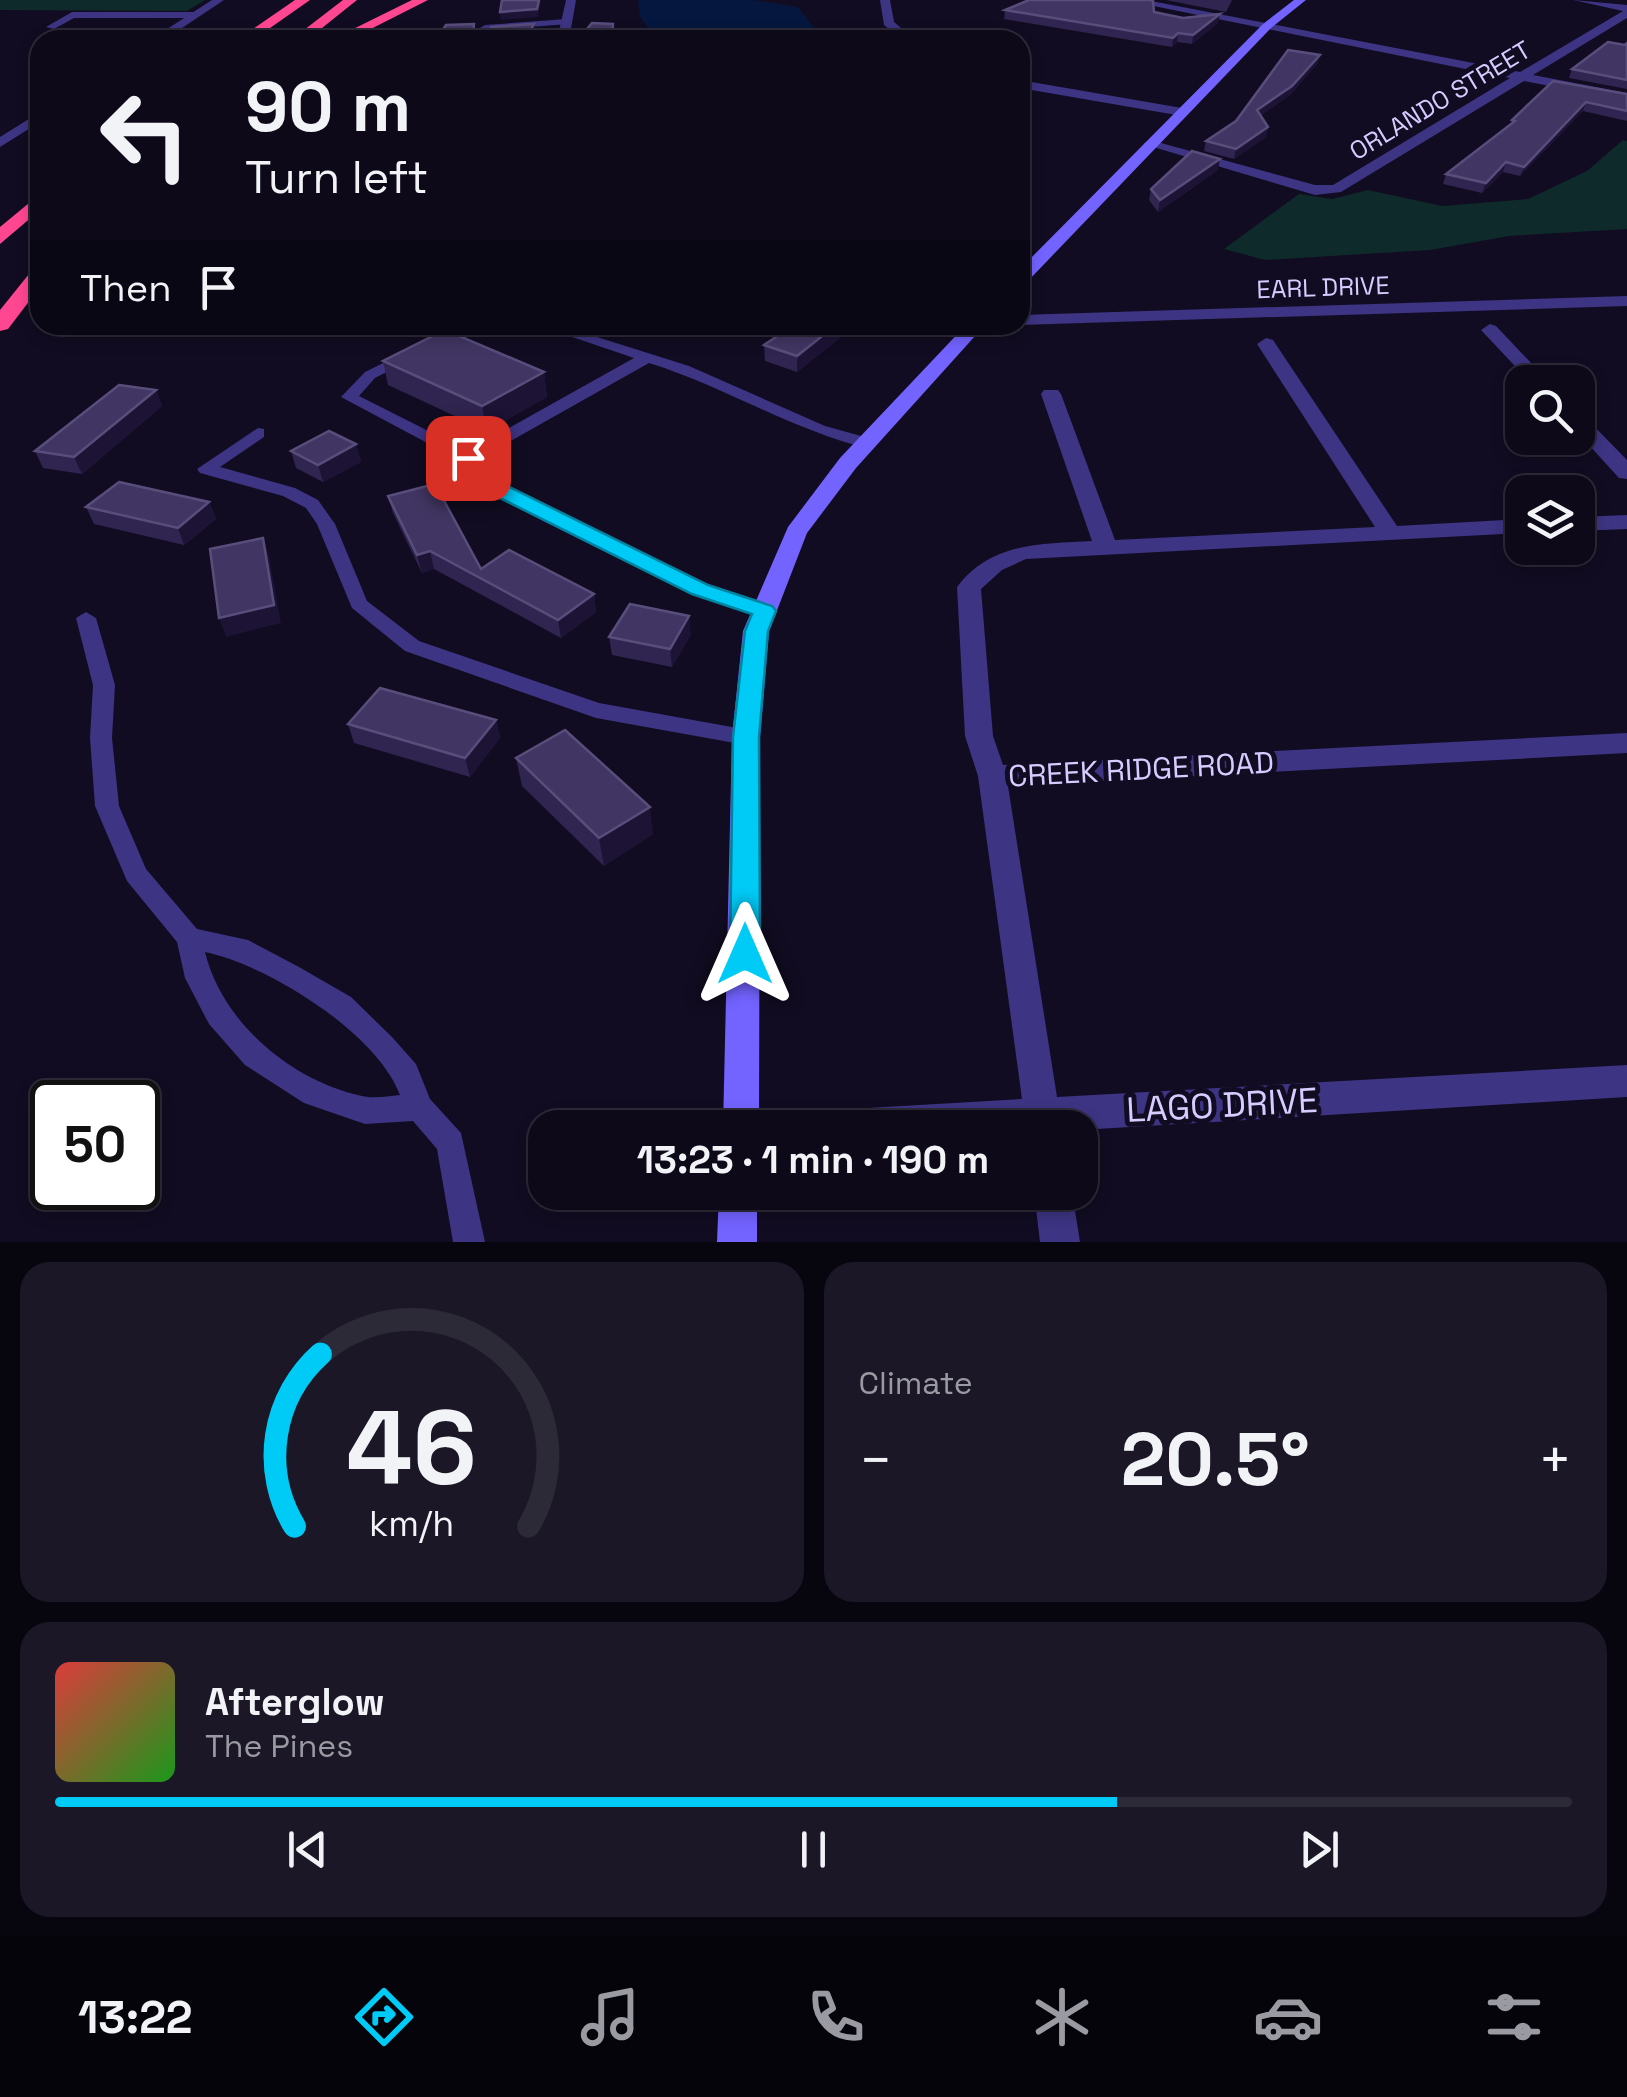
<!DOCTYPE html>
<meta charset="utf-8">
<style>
body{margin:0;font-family:"Space Grotesk",sans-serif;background:#1b1726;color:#f1f3f6;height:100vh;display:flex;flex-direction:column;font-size:38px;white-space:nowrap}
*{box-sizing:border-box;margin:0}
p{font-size:32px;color:#9a9aa2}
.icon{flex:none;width:55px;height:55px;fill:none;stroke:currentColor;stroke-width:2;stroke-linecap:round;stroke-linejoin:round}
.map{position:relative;height:1242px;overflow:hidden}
.drawer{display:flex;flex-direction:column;gap:20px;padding:20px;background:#07050e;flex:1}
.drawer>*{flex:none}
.top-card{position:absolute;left:30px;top:30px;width:1000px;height:305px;border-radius:30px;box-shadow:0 5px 15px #0003,0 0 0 2px #2d2a38;background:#0d0919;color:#f1f3f6;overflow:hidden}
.controls{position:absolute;left:1505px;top:365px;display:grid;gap:20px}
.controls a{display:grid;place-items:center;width:90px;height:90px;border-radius:20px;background:#0d0919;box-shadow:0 5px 15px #0003,0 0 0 2px #2d2a38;font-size:50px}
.speed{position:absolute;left:30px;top:1080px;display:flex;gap:20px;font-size:50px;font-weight:700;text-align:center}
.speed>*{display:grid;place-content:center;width:130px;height:130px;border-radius:50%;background:#0d0919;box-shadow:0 5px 15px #0003,0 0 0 2px #2d2a38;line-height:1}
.speed .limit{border:5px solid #111;border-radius:15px;background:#fff;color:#111}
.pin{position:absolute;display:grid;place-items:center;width:85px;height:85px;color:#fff;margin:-42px;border-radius:20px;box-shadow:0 5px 15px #0006}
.me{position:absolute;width:110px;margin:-55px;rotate:0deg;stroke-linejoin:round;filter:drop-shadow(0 0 8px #0008)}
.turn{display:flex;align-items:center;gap:35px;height:210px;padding:0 50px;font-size:45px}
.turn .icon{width:130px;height:130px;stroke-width:2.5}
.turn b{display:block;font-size:70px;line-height:85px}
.then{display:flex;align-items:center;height:95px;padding:0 50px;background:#0003;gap:20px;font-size:38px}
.big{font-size:75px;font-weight:700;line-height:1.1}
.drawer .tile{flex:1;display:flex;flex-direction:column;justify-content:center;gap:15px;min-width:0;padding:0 35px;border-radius:30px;background:#1b1726}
.drawer .dial{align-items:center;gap:0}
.dial svg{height:260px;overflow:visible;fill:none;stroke:#2d2a38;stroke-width:7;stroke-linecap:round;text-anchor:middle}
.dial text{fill:#f1f3f6;stroke:none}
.song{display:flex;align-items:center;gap:30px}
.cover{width:120px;height:120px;border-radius:15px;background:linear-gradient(135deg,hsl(0 70% 55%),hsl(120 70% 35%))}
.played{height:10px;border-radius:5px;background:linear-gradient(90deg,#00cbf7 70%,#2d2a38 70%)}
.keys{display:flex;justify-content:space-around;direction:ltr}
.heat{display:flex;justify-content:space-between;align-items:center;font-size:55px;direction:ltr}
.drawer .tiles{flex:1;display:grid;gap:20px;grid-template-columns:1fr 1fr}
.tile:last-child{grid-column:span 2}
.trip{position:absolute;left:528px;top:1110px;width:570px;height:100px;border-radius:30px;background:#0d0919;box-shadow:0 5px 15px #0003,0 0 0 2px #2d2a38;font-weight:700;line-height:100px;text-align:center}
.tabs{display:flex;height:160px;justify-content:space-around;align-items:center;background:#05040a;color:#9a9aa2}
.tabs .icon{width:70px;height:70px}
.tabs .selected{color:#00cbf7}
.tabs b{font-size:45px;color:#f1f3f6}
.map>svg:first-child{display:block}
</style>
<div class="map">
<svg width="1627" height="1242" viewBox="0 0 1627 1242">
<rect width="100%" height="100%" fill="#110c21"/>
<g fill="#0e2a2b">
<polygon points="0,0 205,0 187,11 0,10"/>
<polygon points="1623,140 1627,141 1627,229 1509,236 1430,250 1265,260 1224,249 1299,194 1332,199 1368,190 1442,206 1528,199 1587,171"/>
</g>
<polygon fill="#06173f" points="638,0 752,0 798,7 824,40 658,40 640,17"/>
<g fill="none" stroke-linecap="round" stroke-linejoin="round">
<g fill="#3d3483" fill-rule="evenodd">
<polygon points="72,12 194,12 198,15 194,18 74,18 54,29 46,27"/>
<polygon points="567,19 570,24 489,30 487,40 477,40 480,28 485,25"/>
<path d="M460 325H478L375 378 359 396 468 451 634 358 537 325H559L689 366 825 426 872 439 874 443 866 448C790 429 723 386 649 363L477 460 484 476 707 585 771 607 774 611 771 615C735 624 516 506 470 483L461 461 341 397 365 372Z"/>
<polygon points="258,428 264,429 264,437 220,467 295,488 318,500 335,524 367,601 419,641 599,703 754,731 757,737 754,743 746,745 596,718 405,651 352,608 317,524 306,508 283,496 200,473 197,469"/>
<path d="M86 612 96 618 115 685 112 738 119 806 146 869 197 929 248 940 299 967 351 997 392 1037 416 1064 430 1099 461 1133 485 1242H453L437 1149 413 1121 365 1124 304 1103 245 1065 209 1024 185 978 177 942 127 881 95 806 90 738 93 685 76 618ZM205 952C268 965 377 1033 400 1095 388 1096 374 1099 362 1096 291 1081 222 1022 205 952Z"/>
</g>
<g fill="#3d3483" fill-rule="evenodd">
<polygon points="212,0 224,0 164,40 150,40"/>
<polygon points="566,0 576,0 569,40 557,40"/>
<polygon points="880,0 890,0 894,22 915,40 902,40 884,25"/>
<polygon points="1124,0 1146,0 1520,72 1623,11 1573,0 1627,5 1627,18 1533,75 1627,93 1627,101 1524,81 1341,192 1315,195 1143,144 1150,140 1315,185 1333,185 1510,78"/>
<polygon points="1020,80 1182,108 1189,112 1182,116 1020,88"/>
<polygon points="40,112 40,122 0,147 0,137"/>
<polygon points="1627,296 1627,306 1020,325 1018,325 1020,315"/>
<polygon points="1490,324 1496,326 1549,382 1530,382 1481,330"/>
<path d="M1266 338 1273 340 1397 526 1522 519V533L1026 559 1002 570 981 589 993 736 1003 765 1627 733V753L1008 786 1057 1097 1627 1065V1097L1080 1130 799 1128 804 1116 817 1111 1022 1099 978 776 965 736 957 587C991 542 1041 544 1092 541L1041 394 1044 390H1058L1061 394 1115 540 1375 527 1257 344Z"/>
<polygon points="1578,415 1585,417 1627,460 1627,479 1619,478 1578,433"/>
<polygon points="1627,515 1627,529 1578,531 1578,517"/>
<polygon points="1034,1192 1072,1192 1080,1242 1040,1242"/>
</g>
<g fill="#7363ff" fill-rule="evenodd">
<polygon points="1294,0 1306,0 1271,28 1026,283 1020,284 1020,269 1263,24"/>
<polygon points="966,325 985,325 856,468 807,533 769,631 760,737 759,1128 723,1128 732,737 743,631 788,527 840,458"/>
<polygon points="719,1192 757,1192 757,1242 717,1242"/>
</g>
<g fill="#ff4791" fill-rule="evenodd">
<polygon points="295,0 310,0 253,40 237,40"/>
<polygon points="343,0 357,0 307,40 291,40"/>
<polygon points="412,0 428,0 349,40 331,40"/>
<polygon points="40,194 40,210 0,244 0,227"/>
<polygon points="40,267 40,287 8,329 0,331 0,310 33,269"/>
</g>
</g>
<g fill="#302450">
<polygon points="1166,0 1232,0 1226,12"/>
<polygon points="1005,10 1154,12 1218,23 1192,44 1177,42 1172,47 1004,19"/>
<polygon points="1627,43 1627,89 1569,78 1572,69"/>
<polygon points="1320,55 1317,64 1290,95 1260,116 1268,127 1266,137 1234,159 1204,151 1206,141 1236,121"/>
<polygon points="1553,81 1627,94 1627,121 1583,111 1520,176 1503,172 1482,193 1443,184 1446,174 1510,125 1512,120"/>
<polygon points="1218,170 1158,212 1149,200 1151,189"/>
<polygon points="774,325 856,325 797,372 765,361 764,345 774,338"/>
<polygon points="383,361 544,372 547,397 487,431 388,385"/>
<polygon points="156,390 162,406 82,474 43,468 35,451"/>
<polygon points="356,444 361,462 323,482 296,468 291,451"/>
<polygon points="388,496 481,569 594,594 596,612 561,638 434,569 422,573 393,513"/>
<polygon points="209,502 216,519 184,545 94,524 86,507"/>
<polygon points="691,634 672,667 612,655 609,637"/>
<polygon points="496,720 500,738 470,777 354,743 348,724"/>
<polygon points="516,758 653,834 604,866 522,786"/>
</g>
<g fill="#1c1335">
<polygon points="541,0 538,17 501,20 500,12"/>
<polygon points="1220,14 1218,23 1192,44 1193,35"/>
<polygon points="534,24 535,30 530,40 525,40"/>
<polygon points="1178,33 1177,42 1172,47 1173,38"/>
<polygon points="1320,55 1317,64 1290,95 1255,120 1257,110"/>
<polygon points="1586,102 1583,111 1520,176 1524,167"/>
<polygon points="1268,127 1266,137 1234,159 1236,149"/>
<polygon points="1220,159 1218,170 1158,212 1160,200"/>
<polygon points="1506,162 1503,172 1482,193 1486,183"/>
<polygon points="836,325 856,325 797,372 797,356"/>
<polygon points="544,372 547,397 487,431 482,406"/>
<polygon points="156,390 162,406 82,474 74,457"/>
<polygon points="356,444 361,462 323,482 318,465"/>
<polygon points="209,502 216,519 184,545 178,528"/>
<polygon points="263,538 269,556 281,623 226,637 219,618"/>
<polygon points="430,551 434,569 422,573 417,555"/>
<polygon points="594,594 596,612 561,638 558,620"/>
<polygon points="689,616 691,634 672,667 670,649"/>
<polygon points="496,720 500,738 470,777 465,758"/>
<polygon points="650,807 653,834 604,866 599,838"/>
</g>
<g fill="#413663" stroke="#594d7b" stroke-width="2.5">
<polygon points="502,0 539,0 537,9 500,12"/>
<polygon points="1029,0 1150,0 1153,1 1154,12 1183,18 1220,14 1193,35 1178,33 1173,38 1005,10"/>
<polygon points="592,23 613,24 612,40 578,40"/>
<polygon points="474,24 473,36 486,37 491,27 534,24 525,40 436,40 446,25"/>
<polygon points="1608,42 1625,45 1627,43 1627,80 1572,69"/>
<polygon points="1288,50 1320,55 1292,86 1257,110 1268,127 1236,149 1206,141 1236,121"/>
<polygon points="1553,81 1627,94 1627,111 1586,102 1524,167 1506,162 1486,183 1446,174 1515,121 1512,120"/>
<polygon points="1192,151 1220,159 1160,200 1151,189"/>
<polygon points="774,325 836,325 797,356 764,345 788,329"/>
<polygon points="445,330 544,372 482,406 383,361"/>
<polygon points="119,385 156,390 74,457 35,451"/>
<polygon points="329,431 356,444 318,465 291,451"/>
<polygon points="119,482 209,502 178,528 86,507"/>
<polygon points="435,484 481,569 509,550 594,594 558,620 430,551 417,555 388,496"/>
<polygon points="263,538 274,605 219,618 210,549"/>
<polygon points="630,604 689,616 670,649 609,637"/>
<polygon points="380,688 496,720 465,758 348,724"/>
<polygon points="565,730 650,807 599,838 516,758"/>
</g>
<polygon fill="#00cbf7" stroke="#0084a1" stroke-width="2.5" points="468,452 475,454 485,475 708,585 772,606 776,611 768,631 759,737 760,954 756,963 745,966 735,963 730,954 733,737 745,631 752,614 692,594 470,483 458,458"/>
<g text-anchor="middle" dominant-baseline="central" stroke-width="10" stroke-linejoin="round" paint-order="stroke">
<g font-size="25" fill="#d6ccff" stroke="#110c21">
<text transform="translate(1440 100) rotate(-31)">ORLANDO STREET</text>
<text transform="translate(1323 287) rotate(-2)">EARL DRIVE</text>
</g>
<g font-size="30" fill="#d6ccff" stroke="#110c21">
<text transform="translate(1141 769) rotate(-3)">CREEK RIDGE ROAD</text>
</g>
<g font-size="35" fill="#d6ccff" stroke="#110c21">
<text transform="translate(1222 1105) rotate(-3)">LAGO DRIVE</text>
</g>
</g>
</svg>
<div class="controls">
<a><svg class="icon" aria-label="search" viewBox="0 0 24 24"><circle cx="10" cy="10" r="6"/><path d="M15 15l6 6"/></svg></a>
<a><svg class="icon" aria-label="layers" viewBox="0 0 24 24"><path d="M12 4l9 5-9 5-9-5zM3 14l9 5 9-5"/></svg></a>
</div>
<div class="speed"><div class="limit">50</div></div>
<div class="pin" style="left:468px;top:458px;background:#d93025"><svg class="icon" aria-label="arrive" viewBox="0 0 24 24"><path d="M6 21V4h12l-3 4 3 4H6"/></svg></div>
<svg class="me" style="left:745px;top:954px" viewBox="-20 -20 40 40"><path d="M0-17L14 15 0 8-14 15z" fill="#00cbf7" stroke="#fff" stroke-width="4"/></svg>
<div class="trip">13:23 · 1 min · 190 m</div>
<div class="top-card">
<div class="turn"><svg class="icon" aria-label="left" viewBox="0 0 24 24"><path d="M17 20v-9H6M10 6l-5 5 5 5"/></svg><div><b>90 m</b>Turn left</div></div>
<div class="then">Then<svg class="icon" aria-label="arrive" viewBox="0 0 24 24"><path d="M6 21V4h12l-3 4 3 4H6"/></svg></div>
</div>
</div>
<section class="drawer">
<div class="tiles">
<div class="tile dial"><svg viewBox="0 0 100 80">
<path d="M14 69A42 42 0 1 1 86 69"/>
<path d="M14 69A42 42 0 0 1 22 16" stroke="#00cbf7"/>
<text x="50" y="56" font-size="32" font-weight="700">46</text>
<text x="50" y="72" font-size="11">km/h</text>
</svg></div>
<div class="tile"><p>Climate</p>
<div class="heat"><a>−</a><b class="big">20.5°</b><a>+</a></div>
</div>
<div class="tile">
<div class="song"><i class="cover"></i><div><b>Afterglow</b><p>The Pines</p></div></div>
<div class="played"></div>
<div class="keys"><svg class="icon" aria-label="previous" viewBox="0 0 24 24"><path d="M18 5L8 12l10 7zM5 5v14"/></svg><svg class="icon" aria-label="pause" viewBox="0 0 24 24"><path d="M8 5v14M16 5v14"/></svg><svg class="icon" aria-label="next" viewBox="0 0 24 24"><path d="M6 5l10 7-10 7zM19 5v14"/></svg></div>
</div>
</div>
</section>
<nav class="tabs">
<b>13:22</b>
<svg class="icon selected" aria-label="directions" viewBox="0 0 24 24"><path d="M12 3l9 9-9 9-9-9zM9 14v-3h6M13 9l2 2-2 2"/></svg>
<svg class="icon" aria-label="music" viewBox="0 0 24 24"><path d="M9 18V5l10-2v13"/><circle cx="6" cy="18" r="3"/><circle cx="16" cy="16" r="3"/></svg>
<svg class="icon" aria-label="phone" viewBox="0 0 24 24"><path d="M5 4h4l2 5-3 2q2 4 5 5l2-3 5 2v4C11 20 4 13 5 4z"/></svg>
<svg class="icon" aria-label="climate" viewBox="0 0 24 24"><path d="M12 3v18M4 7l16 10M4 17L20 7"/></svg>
<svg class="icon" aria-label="car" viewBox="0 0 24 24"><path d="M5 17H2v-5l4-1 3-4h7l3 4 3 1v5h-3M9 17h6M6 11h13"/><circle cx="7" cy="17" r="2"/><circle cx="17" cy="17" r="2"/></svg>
<svg class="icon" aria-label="filters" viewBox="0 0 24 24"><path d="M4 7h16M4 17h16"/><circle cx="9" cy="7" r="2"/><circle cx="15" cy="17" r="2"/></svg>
</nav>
